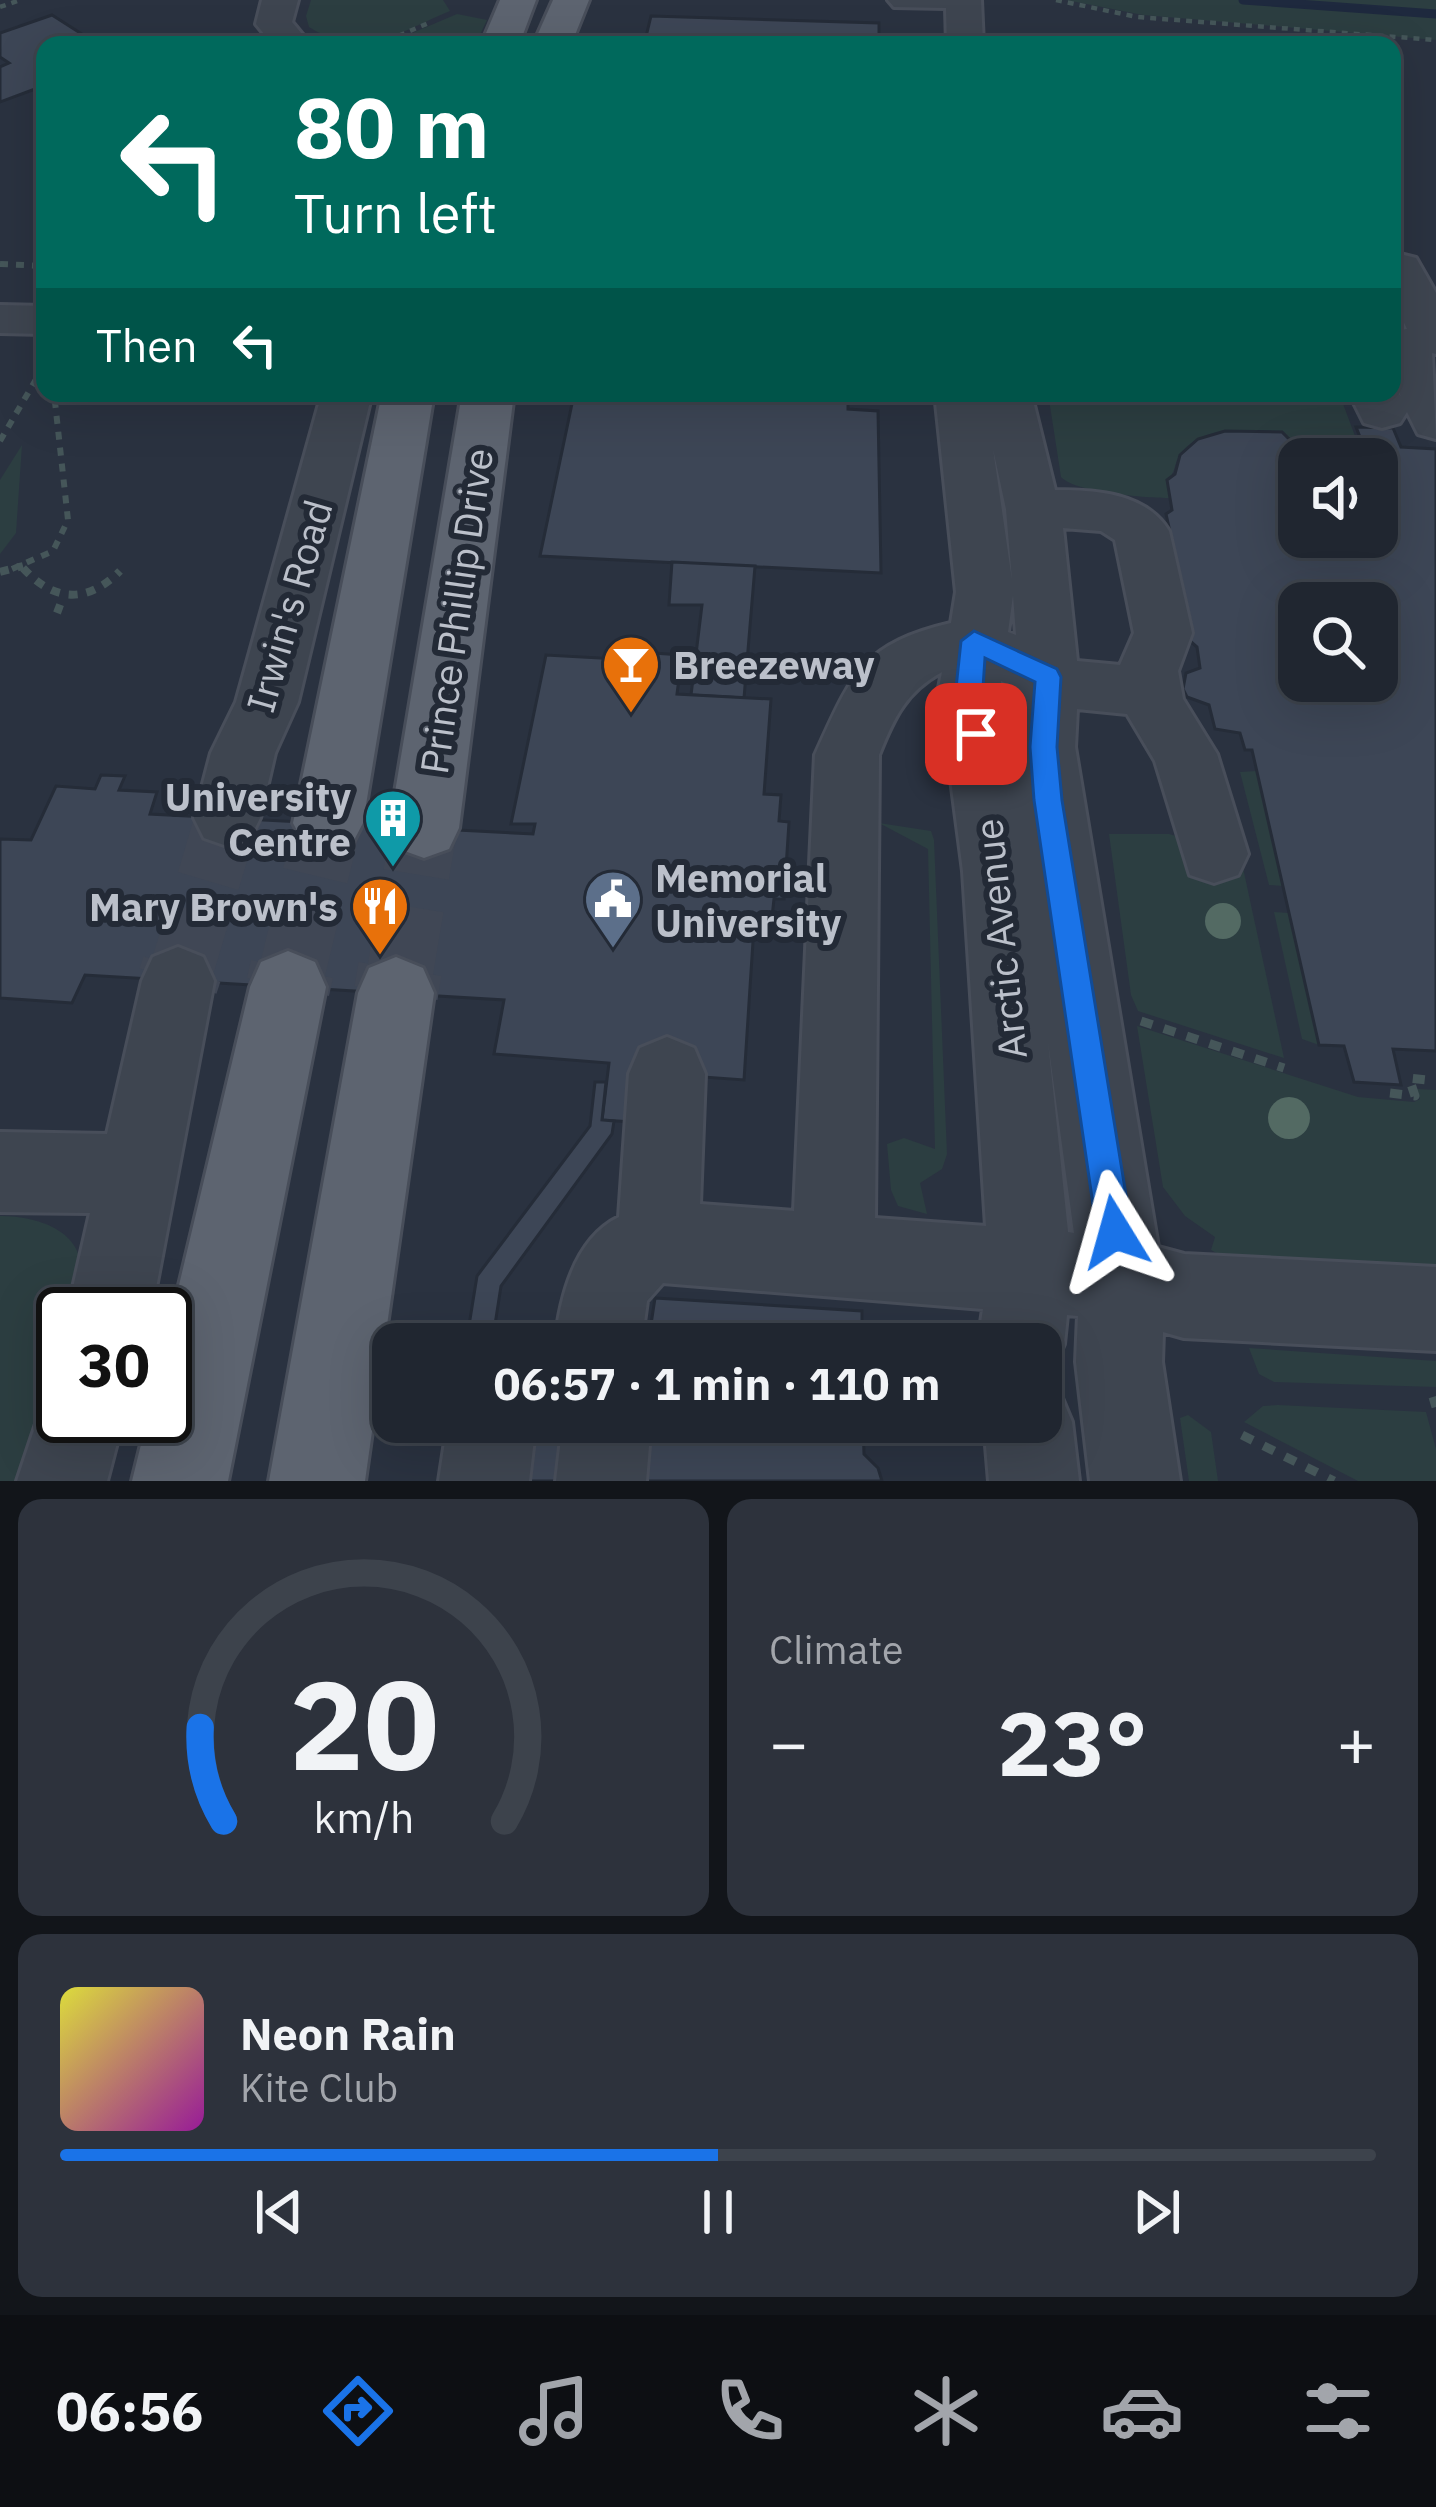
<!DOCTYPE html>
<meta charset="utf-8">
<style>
body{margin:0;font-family:"IBM Plex Sans",sans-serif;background:#2d323c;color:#f1f3f6;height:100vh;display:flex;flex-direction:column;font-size:45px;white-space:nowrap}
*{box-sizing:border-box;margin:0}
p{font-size:39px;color:#a2a5ab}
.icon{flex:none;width:66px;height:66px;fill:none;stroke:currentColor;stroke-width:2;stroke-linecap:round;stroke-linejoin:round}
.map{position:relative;height:1481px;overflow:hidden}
.drawer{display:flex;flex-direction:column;gap:18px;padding:18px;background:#12151a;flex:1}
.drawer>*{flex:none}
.hud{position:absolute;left:36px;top:36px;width:1365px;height:366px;border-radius:24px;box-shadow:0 12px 48px #0002,0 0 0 3px #3d434c;background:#00695c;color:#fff;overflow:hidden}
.controls{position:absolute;left:1278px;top:438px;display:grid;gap:24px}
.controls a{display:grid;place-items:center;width:120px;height:120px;border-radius:24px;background:#202630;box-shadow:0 12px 48px #0002,0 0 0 3px #3d434c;font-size:60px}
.speed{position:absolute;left:36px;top:1287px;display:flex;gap:24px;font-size:60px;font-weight:700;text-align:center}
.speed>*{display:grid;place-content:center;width:156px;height:156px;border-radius:50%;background:#202630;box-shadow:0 12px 48px #0002,0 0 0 3px #3d434c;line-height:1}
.speed .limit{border:6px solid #111;border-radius:18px;background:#fff;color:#111}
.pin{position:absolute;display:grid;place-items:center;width:102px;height:102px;color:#fff;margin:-51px;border-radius:24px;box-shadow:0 6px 18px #0006}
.me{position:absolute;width:132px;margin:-66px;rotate:352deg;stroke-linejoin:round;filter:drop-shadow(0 0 9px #0008)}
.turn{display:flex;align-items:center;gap:42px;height:252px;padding:0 60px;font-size:54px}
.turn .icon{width:156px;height:156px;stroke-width:2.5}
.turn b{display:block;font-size:84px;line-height:102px}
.then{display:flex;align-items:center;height:114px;padding:0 60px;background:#0003;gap:24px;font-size:45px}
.big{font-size:90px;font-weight:700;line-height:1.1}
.drawer .widget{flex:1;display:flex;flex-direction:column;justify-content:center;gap:18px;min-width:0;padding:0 42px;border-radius:24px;background:#2d323c}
.drawer .dial{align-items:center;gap:0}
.dial svg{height:312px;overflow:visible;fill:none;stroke:#3d434c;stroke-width:7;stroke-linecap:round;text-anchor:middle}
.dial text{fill:#f1f3f6;stroke:none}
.song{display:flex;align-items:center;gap:36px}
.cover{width:144px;height:144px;border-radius:18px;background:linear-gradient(135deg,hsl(60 70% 55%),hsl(300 70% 35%))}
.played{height:12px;border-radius:6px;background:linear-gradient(90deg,#1a73e8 50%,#3d434c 50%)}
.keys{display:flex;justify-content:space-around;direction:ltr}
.heat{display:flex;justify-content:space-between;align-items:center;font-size:66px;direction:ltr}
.drawer .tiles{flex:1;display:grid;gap:18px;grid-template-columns:1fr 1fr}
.widget:last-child{grid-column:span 2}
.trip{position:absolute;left:372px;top:1323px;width:690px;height:120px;border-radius:24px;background:#202630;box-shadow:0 12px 48px #0002,0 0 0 3px #3d434c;font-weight:700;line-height:120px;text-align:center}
.tabs{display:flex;height:192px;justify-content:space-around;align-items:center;background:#0d0f13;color:#a2a5ab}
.tabs .icon{width:84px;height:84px}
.tabs .active{color:#1a73e8}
.tabs b{font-size:54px;color:#f1f3f6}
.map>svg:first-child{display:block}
</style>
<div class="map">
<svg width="1436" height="1481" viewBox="0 0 1436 1481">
<rect width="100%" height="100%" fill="#2a3240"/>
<g fill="#2c3e41">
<path d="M311 0H443L450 11C397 33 363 61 309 27L306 16Z"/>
<polygon points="1066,0 1436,0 1436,40 1143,15"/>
<polygon points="457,14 487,20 475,45 384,45"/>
<path d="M1048 393H1339L1361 452 1333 451 1330 443 1292 442 1282 432C1250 430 1202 423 1180 455 1173 465 1177 471 1167 480L1170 498C1148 498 1076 493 1061 477Z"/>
<polygon points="22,445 16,533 0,554 0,480"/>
<polygon points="1257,771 1283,886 1269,885 1240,772"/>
<polygon points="879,823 931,831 934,840 947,1154 942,1169 920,1183 927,1214 898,1206 891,1190 887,1144 904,1138 935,1149 928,849"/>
<polygon points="1109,834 1169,834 1240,854 1284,1058 1138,1011 1131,995"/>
<polygon points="1274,912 1289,913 1319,1045 1302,1039"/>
<polygon points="1137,1026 1358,1097 1414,1102 1420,1099 1417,1089 1436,1090 1436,1272 1222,1256 1211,1250 1215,1237 1185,1216 1163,1187"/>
<path d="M0 1216C31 1216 79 1227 81 1267 81 1281 72 1301 68 1314H63V1333L23 1481H0Z"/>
<polygon points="1249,1348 1436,1361 1436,1387 1274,1382 1259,1374"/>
<polygon points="1278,1405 1426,1412 1436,1449 1436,1481 1358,1481 1244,1422 1263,1406"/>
<polygon points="1188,1415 1211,1432 1218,1481 1189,1481 1180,1418"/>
</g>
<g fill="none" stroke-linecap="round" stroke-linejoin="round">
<polyline stroke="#1e293e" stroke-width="9" points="1243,0 1436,14"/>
</g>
<g fill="#3d4656" stroke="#252c38" stroke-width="3" fill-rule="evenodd">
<polygon points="52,15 99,45 45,45 45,96 35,89 0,102 0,67 9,63 0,57 0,33"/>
<polygon points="651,16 879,23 879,45 644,45"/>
<polygon points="622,393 848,393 848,409 878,411 881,573 540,556 573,399 621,401"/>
<path d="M1356 427 1393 428 1401 447 1436 449V1051L1393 1049 1401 1085 1354 1082 1344 1046 1319 1045 1252 750H1245L1240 733 1215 729 1209 705 1187 697 1183 689 1186 673 1200 668 1197 647 1189 640 1193 633 1166 514 1172 510 1167 480 1175 474 1180 455 1198 439 1225 431 1282 432 1292 442 1331 443 1333 451 1366 452ZM1299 459H1377V537H1299ZM1299 603H1377V681H1299Z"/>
<polygon points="672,562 755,566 744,698 691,695 702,605 669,605"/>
<polygon points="653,653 682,655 677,694 771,699 764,794 781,795 779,821 789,822 784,899 774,899 771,926 754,926 744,1080 636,1072 633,1122 602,1120 609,1063 494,1054 504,1000 85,975 72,1003 0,998 0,839 31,840 56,786 95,789 101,775 125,776 119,790 157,792 150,814 533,834 535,824 511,824 546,655 653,661"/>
<polygon points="595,1082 606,1082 602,1120 614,1121 612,1134 501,1286 492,1344 466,1344 477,1276 590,1126"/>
<polygon points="655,1298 862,1311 862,1344 648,1344"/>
<polygon points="492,1422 863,1422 864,1454 878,1468 882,1481 484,1481"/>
</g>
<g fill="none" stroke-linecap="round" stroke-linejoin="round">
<polyline stroke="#404755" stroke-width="63" stroke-dasharray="63 32" stroke-linecap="butt" points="181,972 227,818"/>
<polyline stroke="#404755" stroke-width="81" stroke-dasharray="81 40" stroke-linecap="butt" points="178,981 182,969"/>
<g stroke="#404755" stroke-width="66" stroke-dasharray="66 33" stroke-linecap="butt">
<polyline points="292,972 328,823"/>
<polyline points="400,972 424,828"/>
</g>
<g stroke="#404755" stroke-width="84" stroke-dasharray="84 42" stroke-linecap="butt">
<polyline points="288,987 292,969"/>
<polyline points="396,993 400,969"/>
</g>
<g stroke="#484e5a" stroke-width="6">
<g id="minor">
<polygon points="262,0 298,0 292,22 311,45 273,45 256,24"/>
<polygon points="888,0 981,0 983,45 947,45 946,8 894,7"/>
<polygon points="1400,254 1416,258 1436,293 1436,354 1432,353 1436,439 1418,434 1407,412 1400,423 1382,428 1364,423 1349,393 1392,393 1392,382 1401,397 1392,374 1392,331 1407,329 1392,298 1392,256"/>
<polygon points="0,305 45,306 45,334 0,333"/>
<polygon points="322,393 372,393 298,702 275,753 260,818 250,838 227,846 204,838 194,818 211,753 236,702"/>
<path d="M935 393H1031L1055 490C1096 490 1146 493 1169 531L1192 633 1178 671 1183 699 1217 754 1248 854 1238 875 1214 883 1190 875 1155 761 1127 714 1077 709 1075 747 1158 1247 1184 1254 1436 1267V1351L1184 1338 1163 1332 1162 1362 1180 1481H1090L1076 1362 1078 1316 1067 1315 1064 1344 1051 1374 1041 1379V1344H978L983 1309 663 1283 647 1301 641 1344H555C560 1298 574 1239 619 1217L629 1074 640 1048 667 1037 694 1048 705 1074 700 1204 794 1211 815 755C851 676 861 644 951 623L956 592ZM993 449 1006 509 1012 580ZM1063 528 1101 531 1115 540 1134 633 1120 665 1077 661ZM1013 595 1016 635 1008 632ZM942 672 939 688 963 871 986 1226 875 1218 879 755C894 717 906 692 942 672ZM1001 681 1017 689 1012 759 1001 688ZM1048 1042 1074 1233 1068 1232Z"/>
<polygon points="178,947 203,957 214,981 151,1314 67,1314 90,1213 0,1212 0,1132 107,1134 142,981 153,957"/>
<polygon points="63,1379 63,1416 124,1416 107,1481 17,1481 49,1385"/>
<polygon points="1041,1383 1059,1391 1072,1422 1079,1481 989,1481 984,1422 1041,1422"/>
<polygon points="448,1422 536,1422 529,1481 439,1481"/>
<polygon points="563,1422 651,1422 646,1481 556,1481"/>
</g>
</g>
<g stroke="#484e5a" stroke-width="6">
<g id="major">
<polygon points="500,0 536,0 519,45 481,45"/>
<polygon points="553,0 589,0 571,45 533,45"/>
<polygon points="382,393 434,393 363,823 352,844 328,853 304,844 293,823"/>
<polygon points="462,393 514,393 459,828 449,849 424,858 399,849 389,828"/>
<polygon points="288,951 315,962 326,987 228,1481 132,1481 148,1416 165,1416 165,1344 250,987 261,962"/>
<polygon points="396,957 423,968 434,993 365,1481 269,1481 358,993 369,968"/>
</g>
</g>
<g stroke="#455659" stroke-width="4.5" stroke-dasharray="6 6" stroke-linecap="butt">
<polyline points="1056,0 1137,17 1436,40"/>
<polyline points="0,7 20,0"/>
<polyline points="377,45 431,22"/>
</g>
<g stroke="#455659" stroke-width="6" stroke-dasharray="8 8" stroke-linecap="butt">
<polyline points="0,264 45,266"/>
<polyline points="0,441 45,364"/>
<polyline points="12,569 53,551 68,520 54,393"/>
</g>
<g stroke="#455659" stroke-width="8" stroke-dasharray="9 9" stroke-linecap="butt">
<path d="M23 568C54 602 87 604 120 571"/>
<polyline points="0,572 23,566"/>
<polyline points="57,613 63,597"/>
</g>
<g stroke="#455659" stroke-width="9" stroke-dasharray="12 12" stroke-linecap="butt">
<polyline points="1141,1021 1284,1068"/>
<polyline points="1390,1093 1415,1096 1409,1078 1436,1081"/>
<polyline points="1433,1397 1436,1407"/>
<polyline points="1242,1435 1334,1481"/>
</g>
<use href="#minor" fill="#3e4550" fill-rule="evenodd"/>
<use href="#major" fill="#5d6470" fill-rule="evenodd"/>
</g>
<g fill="#536a63">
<circle cx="1223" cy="921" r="18"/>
<circle cx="1289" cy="1118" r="21"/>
</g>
<polygon fill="#1a73e8" stroke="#114b97" stroke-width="3" points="974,631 1057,669 1061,677 1057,747 1062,800 1132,1232 1127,1245 1115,1250 1102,1245 1097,1232 1034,800 1030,747 1035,682 985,658 983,688 990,734 976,745 967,742 956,688 961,641"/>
<defs>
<g id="bar-pin" transform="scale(3)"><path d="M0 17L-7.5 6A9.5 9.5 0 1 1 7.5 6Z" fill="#e8710a" stroke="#232a36"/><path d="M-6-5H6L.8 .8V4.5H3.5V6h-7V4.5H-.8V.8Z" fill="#fff"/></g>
<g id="building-pin" transform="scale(3)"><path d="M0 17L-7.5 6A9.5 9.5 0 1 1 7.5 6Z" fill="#0f9aa8" stroke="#232a36"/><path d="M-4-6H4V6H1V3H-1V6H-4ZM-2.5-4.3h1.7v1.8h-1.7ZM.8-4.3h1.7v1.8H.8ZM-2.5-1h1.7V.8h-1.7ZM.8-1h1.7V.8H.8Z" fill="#fff"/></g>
<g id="civic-pin" transform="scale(3)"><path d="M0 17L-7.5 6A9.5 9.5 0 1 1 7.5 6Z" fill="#5c6f8a" stroke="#232a36"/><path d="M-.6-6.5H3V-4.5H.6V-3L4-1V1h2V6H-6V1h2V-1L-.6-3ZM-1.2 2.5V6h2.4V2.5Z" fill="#fff"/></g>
<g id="restaurant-pin" transform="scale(3)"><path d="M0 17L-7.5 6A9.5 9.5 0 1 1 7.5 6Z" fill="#e8710a" stroke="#232a36"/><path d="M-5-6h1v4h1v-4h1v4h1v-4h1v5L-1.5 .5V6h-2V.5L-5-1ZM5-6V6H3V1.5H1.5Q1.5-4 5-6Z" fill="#fff"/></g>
</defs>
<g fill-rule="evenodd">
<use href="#bar-pin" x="631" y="664"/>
<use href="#building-pin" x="393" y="818"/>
<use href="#civic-pin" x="613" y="899"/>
<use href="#restaurant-pin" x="380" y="906"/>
</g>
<g text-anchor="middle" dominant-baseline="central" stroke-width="12" stroke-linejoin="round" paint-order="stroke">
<g font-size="39" fill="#bbc0ca" stroke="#232a36">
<text transform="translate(289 606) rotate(-74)">Irwin's Road</text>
<text transform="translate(456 611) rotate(-82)">Prince Phillip Drive</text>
<text transform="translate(1000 939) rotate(-96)">Arctic Avenue</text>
</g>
<g font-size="39" font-weight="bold" fill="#bbc0ca" stroke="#232a36" text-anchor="start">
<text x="673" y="664">Breezeway</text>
<text x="351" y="796" text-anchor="end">University<tspan x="351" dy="45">Centre</tspan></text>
<text x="655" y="877">Memorial<tspan x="655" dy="45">University</tspan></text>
<text x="338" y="906" text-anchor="end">Mary Brown's</text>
</g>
</g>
</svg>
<div class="controls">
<a><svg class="icon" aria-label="sound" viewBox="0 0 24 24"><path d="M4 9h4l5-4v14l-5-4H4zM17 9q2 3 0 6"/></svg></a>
<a><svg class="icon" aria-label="search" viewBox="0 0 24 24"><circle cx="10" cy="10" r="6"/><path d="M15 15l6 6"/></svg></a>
</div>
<div class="speed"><div class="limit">30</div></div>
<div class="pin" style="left:976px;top:734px;background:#d93025"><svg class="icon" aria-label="arrive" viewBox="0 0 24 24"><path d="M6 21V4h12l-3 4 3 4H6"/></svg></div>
<svg class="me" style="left:1115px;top:1232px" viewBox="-20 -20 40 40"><path d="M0-17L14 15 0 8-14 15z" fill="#1a73e8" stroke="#fff" stroke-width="4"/></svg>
<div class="trip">06:57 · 1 min · 110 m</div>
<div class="hud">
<div class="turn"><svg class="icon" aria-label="left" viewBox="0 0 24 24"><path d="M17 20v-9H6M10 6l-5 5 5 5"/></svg><div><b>80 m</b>Turn left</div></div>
<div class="then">Then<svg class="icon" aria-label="left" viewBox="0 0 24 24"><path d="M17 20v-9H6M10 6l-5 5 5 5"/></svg></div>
</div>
</div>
<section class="drawer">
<div class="tiles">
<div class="widget dial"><svg viewBox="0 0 100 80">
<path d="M14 69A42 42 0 1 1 86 69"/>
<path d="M14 69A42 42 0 0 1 8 45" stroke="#1a73e8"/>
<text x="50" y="56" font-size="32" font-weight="700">20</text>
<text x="50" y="72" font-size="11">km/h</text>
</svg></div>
<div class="widget"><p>Climate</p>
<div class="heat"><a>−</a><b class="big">23°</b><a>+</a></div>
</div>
<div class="widget">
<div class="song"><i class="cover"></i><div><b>Neon Rain</b><p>Kite Club</p></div></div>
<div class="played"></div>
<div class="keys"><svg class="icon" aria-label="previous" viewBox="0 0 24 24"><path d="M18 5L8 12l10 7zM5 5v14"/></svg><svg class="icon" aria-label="pause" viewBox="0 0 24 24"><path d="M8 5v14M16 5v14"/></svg><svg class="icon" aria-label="next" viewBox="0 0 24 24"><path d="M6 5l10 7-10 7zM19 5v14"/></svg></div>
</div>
</div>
</section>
<nav class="tabs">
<b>06:56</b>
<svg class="icon active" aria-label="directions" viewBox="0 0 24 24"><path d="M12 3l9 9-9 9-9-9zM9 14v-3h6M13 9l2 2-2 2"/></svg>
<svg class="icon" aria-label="music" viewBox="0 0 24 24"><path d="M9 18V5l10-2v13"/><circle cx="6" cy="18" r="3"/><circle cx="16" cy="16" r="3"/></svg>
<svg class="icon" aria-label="phone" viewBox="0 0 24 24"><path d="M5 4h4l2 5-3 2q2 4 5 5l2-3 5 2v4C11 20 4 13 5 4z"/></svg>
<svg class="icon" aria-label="climate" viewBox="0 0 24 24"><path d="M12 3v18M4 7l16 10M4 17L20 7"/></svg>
<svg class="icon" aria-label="car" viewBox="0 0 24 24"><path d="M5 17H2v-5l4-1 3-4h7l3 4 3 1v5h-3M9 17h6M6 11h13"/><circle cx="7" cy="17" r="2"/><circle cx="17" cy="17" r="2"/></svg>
<svg class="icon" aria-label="filters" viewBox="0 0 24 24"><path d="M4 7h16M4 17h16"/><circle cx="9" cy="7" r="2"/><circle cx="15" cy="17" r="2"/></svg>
</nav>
